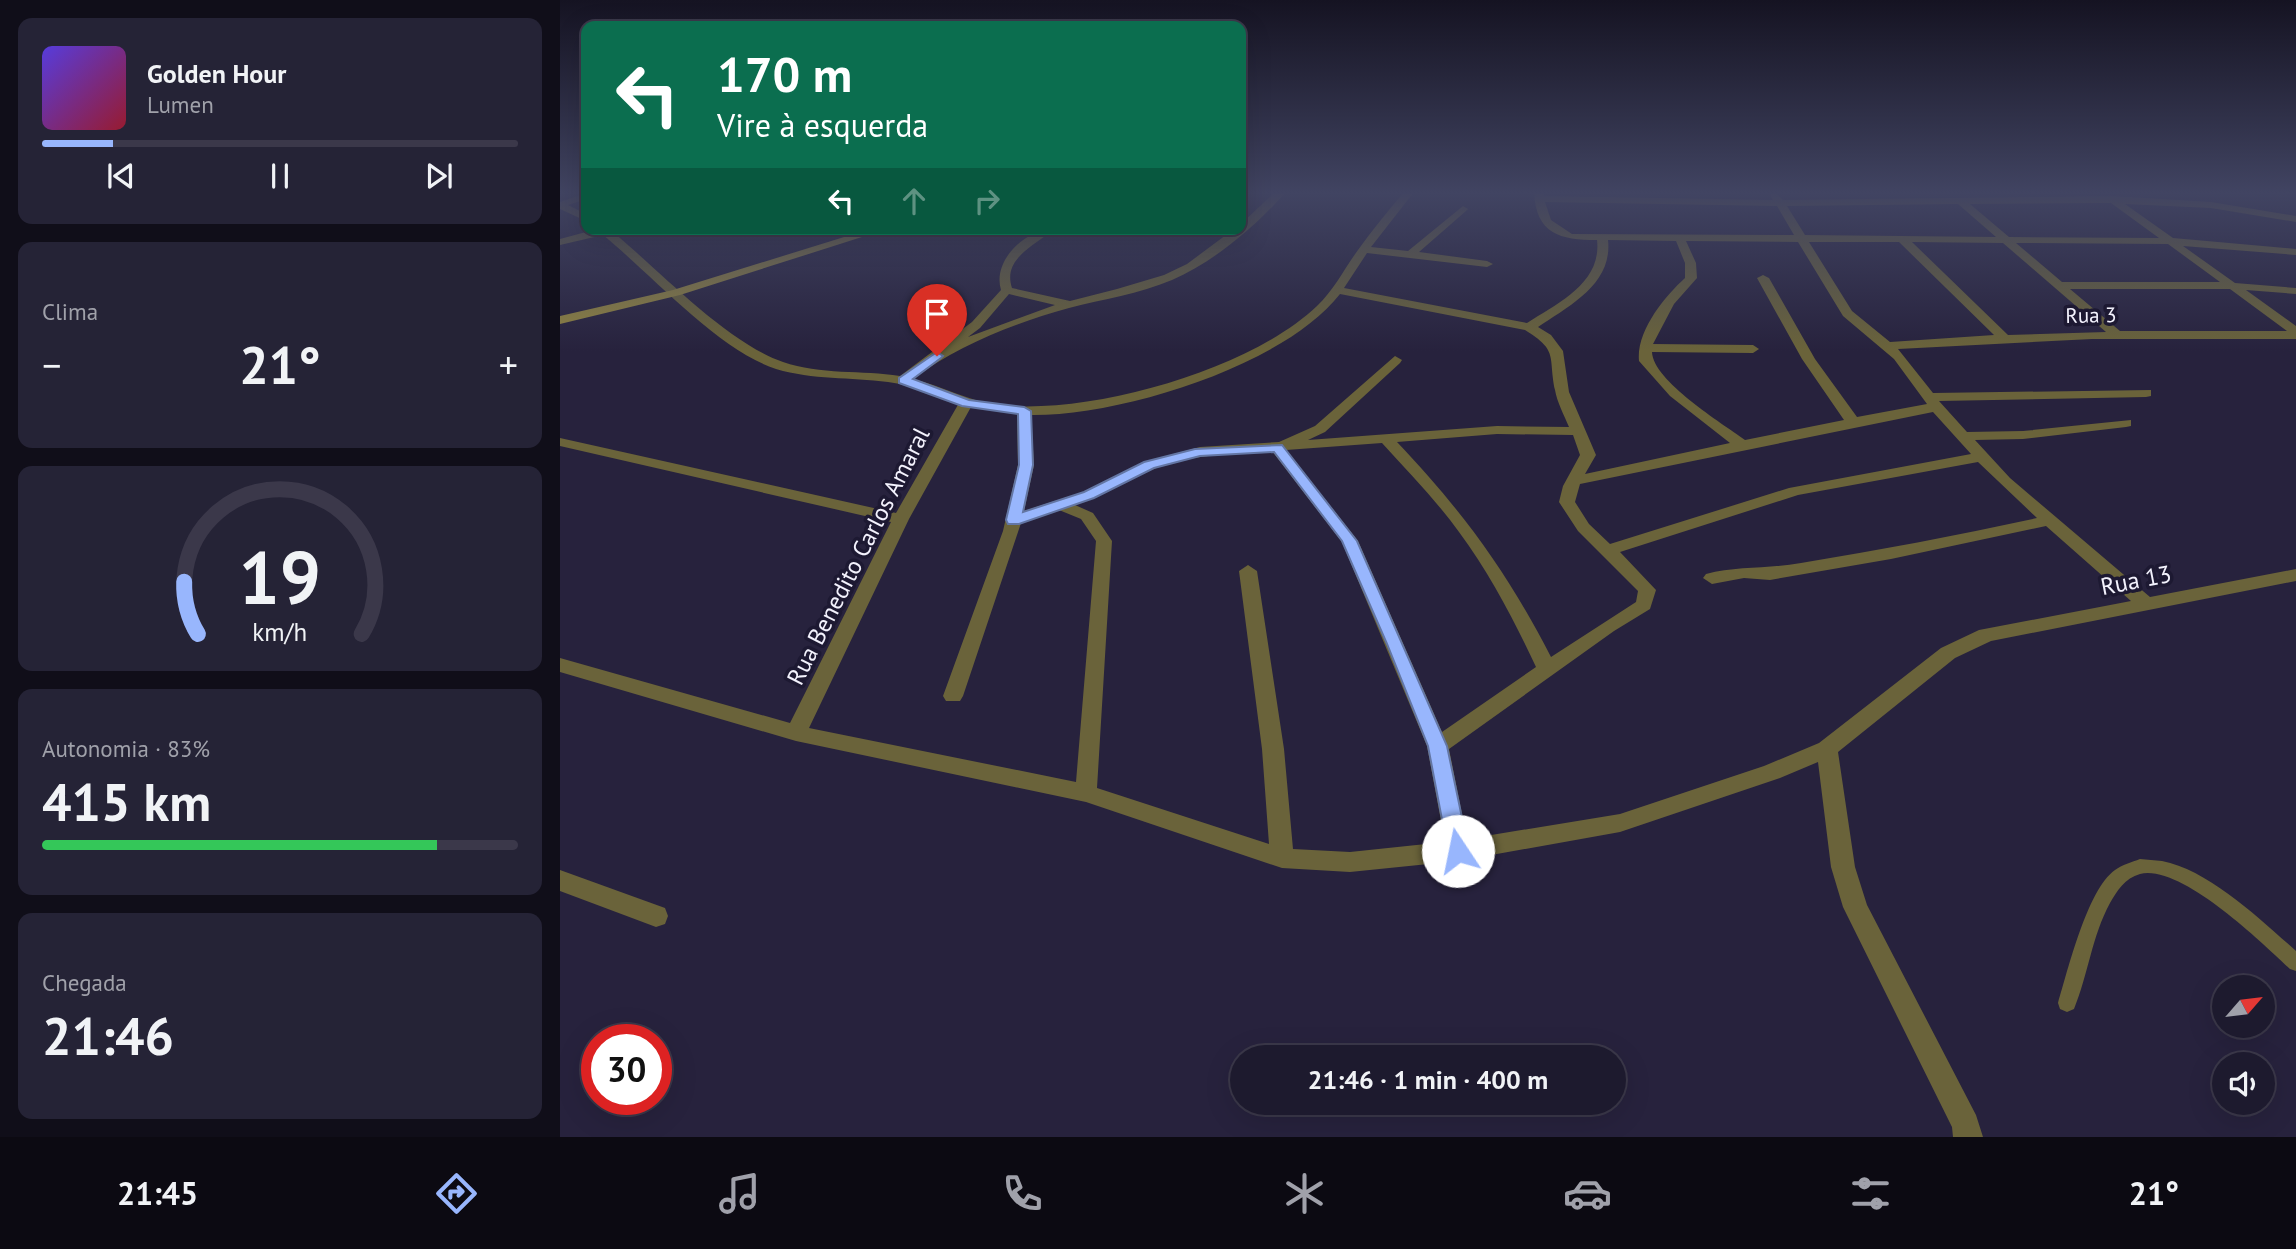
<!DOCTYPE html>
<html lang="pt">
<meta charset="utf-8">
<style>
body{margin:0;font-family:"PT Sans",sans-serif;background:#252336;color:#f1f3f6;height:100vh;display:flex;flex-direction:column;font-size:26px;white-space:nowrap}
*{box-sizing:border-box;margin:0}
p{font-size:23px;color:#a0a1aa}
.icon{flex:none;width:38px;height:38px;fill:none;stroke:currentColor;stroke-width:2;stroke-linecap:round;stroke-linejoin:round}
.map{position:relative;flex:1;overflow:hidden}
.panel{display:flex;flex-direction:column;gap:18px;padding:18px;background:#100e19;width:560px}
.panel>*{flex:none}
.guide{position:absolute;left:21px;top:21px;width:665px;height:214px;border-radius:14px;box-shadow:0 7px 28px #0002,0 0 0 2px #3b384a;background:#0b6e4f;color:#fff;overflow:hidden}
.needle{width:46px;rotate:62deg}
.tools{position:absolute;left:1652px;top:975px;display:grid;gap:14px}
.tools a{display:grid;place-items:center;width:63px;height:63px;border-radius:50%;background:#1d1a2e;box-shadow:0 7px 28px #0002,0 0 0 2px #3b384a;font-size:35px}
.speed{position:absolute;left:21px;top:1024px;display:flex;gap:14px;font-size:35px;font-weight:700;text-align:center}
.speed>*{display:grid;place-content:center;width:91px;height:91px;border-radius:50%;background:#1d1a2e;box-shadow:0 7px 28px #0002,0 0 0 2px #3b384a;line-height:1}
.speed .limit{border:10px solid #d22;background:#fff;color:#111}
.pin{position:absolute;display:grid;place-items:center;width:60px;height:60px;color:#fff;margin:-72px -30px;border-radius:50% 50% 50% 0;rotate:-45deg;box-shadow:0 0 7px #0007}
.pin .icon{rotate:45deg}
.me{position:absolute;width:77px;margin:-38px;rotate:349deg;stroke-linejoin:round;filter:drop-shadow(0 0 5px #0008)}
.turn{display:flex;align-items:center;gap:24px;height:147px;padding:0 21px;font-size:32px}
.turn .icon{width:91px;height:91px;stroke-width:2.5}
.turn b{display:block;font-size:49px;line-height:60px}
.lanes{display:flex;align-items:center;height:66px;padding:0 21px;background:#0003;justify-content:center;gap:35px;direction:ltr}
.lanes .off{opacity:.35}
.big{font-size:52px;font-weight:600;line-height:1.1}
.panel .tile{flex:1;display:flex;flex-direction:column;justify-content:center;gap:10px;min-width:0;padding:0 24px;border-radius:14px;background:#252336}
.panel .dial{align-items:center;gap:0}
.dial svg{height:182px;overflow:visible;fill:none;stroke:#3b384a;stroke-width:7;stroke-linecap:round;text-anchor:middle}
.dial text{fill:#f1f3f6;stroke:none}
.song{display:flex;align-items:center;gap:21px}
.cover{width:84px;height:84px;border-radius:10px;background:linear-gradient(135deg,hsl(250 70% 55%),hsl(350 70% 35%))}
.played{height:7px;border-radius:4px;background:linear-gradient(90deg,#98b6fd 15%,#3b384a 15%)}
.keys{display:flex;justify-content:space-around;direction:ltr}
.heat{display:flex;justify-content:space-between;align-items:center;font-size:38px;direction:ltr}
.charge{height:10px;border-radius:5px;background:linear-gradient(90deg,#34c759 83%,#3b384a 0)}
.trip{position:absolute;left:670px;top:1045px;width:396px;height:70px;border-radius:35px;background:#1d1a2e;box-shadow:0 7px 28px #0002,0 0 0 2px #3b384a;font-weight:600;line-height:70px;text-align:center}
.tab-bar{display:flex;height:112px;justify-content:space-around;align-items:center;background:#0c0a12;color:#a0a1aa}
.tab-bar .icon{width:49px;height:49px}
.tab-bar .current{color:#98b6fd}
.tab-bar b{font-size:32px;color:#f1f3f6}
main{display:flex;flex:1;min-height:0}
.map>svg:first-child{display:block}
</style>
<main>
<section class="panel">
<div class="tile">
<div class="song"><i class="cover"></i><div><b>Golden Hour</b><p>Lumen</p></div></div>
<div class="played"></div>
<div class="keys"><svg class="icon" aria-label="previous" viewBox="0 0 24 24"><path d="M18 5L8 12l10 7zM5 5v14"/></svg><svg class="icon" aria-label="pause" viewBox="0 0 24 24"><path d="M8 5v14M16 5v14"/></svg><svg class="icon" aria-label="next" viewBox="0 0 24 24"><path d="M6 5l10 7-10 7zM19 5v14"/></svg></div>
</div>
<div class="tile"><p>Clima</p>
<div class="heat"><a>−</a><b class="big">21°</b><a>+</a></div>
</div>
<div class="tile dial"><svg viewBox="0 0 100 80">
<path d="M14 69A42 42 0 1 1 86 69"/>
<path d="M14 69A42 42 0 0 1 8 46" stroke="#98b6fd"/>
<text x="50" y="56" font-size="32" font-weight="700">19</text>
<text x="50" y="72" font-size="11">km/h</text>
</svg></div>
<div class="tile"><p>Autonomia · 83%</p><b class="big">415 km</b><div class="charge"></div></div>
<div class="tile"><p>Chegada</p><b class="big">21:46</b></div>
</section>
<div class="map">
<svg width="1736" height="1137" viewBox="0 0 1736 1137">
<rect width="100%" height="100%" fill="#27223d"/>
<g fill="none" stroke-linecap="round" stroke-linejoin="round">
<path fill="#6a633a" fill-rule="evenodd" d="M1580 859C1587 860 1595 860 1602 861 1649 870 1701 920 1736 951V971L1730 969C1701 942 1621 864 1580 874 1565 878 1557 891 1550 903 1532 936 1528 975 1514 1009L1507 1012 1500 1009 1498 1003C1508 970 1527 890 1555 870 1562 865 1572 862 1580 859Z"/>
<g fill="#6a633a" fill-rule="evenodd">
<path d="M715 192H726C695 227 655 261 612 280 579 294 543 299 509 308 455 323 398 345 353 379 382 386 410 402 440 405 531 415 690 370 757 306 774 290 784 269 798 250 812 230 828 211 844 192H854L811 247 848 251 903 206 908 209 906 211 859 252 927 261 933 264 927 267 807 253 784 288 967 323C998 303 1042 283 1037 240 1000 240 976 234 974 192H984V196L1213 200 1210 195 1215 192 1223 200 1552 196 1651 202 1736 216V222L1651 208 1565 204 1613 238 1736 249V255L1623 246 1675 283 1736 288V294L1686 290 1736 326V339H1532L1338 349 1373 393 1591 390V396L1586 397 1379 401 1407 432 1463 431 1571 420V426L1566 427 1463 439 1415 440 1450 478 1590 597 1736 569V581L1431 641 1395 658 1278 752 1295 867 1307 905 1416 1115 1423 1137H1393L1392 1127 1283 907 1271 867 1258 762 1220 778 1060 832 898 861 790 872 722 868 526 802 236 741 0 672V658L230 723 331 522 0 446V438L336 513 399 403C375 395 353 385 328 382 290 377 253 380 216 369 158 350 91 274 43 235L0 245V239L37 229H58L54 233C101 272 166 342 223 362 260 375 302 370 340 376L412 322 441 290C432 260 466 229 494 229 476 245 442 258 452 288L510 301 557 289 604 275 627 264 674 229H681V224ZM985 202 1217 206 1234 235 1012 234 991 220ZM1551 203 1599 238 1449 237 1410 204ZM1398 204 1436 237 1245 235 1227 206ZM1048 240 1116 241 1125 263V278C1105 296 1076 331 1079 361L1110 396 1170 443 1025 474 1036 455 1009 392 1003 351 991 335 978 327C1009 306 1053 284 1048 240ZM1126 241 1238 242 1283 316 1334 359 1367 404 1297 417 1255 359 1209 278 1203 275 1197 278 1242 359 1284 420 1185 440C1162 423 1093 381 1092 352L1193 353 1199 349 1193 345 1093 344 1114 304 1137 278 1136 263ZM1249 242H1339L1434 335 1330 342 1292 311ZM1352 242 1443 243 1546 332 1448 335ZM1456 243 1608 244 1660 282H1502ZM1510 289H1670L1727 331H1560ZM449 294 495 305 408 337 420 328ZM780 294 965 330C999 351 988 356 995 390 997 402 1004 415 1009 427L937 426 748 440 765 432 840 363 842 360 835 356 755 426 719 442 640 447 584 462 523 492 464 511 474 465 471 415C560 416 724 366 780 294ZM411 407 457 414 458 465 443 531 383 696 386 701H400L403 696 461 523 499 510 521 519 536 541 516 782 249 728 349 519ZM1373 412 1411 454 1229 488 1050 544 1029 524 1015 502 1020 484ZM937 434 1013 435 1020 455 1003 486 999 502 1018 531 1078 591 1076 602 991 657C946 570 904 513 837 442ZM822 443C848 472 876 500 899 532 930 574 954 620 976 667L882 732 798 541 726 450ZM712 451 782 542 867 746 885 842 790 852 733 849 724 749 697 571 688 565 679 571 702 749 709 844 537 788 552 541 533 513 515 505C542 496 566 479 594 469 631 454 673 454 712 451ZM1418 462 1477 518C1398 535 1320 550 1241 563 1209 569 1177 566 1146 574L1143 578 1152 584 1184 578 1210 580 1331 559 1486 526 1571 601 1419 630 1381 648 1259 743 1204 766 1060 814 907 839 889 749 1054 631 1090 609 1096 590 1060 552 1238 495Z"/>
<polygon points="26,193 26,199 8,205 26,214 26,221 0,209 0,202"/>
<polygon points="0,870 105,908 108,916 105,924 96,927 0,891"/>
</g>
<polygon fill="#918440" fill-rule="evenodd" points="310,229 327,229 120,295 0,324 0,316 113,290"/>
</g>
<linearGradient id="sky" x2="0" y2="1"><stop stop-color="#151322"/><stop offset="0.55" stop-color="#414462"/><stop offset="1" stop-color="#414462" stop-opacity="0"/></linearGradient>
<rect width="1736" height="351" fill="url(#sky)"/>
<polygon fill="#98b6fd" stroke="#6376a4" stroke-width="2" points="377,352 383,356 381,358 353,379 409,400 464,407 471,411 473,465 463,512 524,492 584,462 635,449 722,445 797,541 887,746 909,851 906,857 898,860 891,857 888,851 868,746 827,644 782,541 714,452 640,456 594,468 534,498 459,524 448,524 446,520 459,465 458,414 402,406 339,383 339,378"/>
<g text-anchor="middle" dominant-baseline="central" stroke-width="7" stroke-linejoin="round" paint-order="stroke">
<g font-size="21" fill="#f3f2fd" stroke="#1d1932">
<text transform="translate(1531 315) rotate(-1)">Rua 3</text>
</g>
<g font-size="24" fill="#f3f2fd" stroke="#1d1932">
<text transform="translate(298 556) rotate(-63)">Rua Benedito Carlos Amaral</text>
<text transform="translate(1576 580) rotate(-11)">Rua 13</text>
</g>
</g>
</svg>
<div class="tools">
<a><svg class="needle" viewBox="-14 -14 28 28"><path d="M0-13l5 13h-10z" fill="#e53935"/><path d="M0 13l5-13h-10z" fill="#a0a1aa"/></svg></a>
<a><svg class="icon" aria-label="sound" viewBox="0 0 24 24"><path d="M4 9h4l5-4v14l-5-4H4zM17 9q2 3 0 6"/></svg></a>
</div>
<div class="speed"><div class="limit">30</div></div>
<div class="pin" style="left:377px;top:356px;background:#d93025"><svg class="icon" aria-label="arrive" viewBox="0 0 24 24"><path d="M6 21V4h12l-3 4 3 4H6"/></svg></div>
<svg class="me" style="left:898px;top:851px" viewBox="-20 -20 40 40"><circle r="19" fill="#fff"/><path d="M0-13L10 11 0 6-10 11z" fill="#98b6fd"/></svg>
<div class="trip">21:46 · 1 min · 400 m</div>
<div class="guide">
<div class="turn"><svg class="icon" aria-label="left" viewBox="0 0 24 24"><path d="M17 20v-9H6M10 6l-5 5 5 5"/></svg><div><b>170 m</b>Vire à esquerda</div></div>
<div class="lanes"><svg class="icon" aria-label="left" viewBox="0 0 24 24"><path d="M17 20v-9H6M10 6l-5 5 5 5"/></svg><svg class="icon off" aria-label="ahead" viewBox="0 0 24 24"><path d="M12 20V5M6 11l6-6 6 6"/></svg><svg class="icon off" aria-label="right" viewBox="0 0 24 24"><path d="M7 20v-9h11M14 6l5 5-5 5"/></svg></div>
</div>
</div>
</main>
<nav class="tab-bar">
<b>21:45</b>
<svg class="icon current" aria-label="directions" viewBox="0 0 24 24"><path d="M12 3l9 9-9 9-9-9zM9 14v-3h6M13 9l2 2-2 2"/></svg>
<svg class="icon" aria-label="music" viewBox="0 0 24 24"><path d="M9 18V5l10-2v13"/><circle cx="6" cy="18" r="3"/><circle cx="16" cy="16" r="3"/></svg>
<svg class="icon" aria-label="phone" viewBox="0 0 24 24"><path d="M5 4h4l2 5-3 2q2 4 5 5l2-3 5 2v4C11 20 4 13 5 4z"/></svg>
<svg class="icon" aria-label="climate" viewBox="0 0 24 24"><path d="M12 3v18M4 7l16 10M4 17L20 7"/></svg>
<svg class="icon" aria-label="car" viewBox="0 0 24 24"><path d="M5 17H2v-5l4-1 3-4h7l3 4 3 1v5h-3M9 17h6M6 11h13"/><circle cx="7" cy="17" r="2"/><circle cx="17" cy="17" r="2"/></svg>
<svg class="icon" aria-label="filters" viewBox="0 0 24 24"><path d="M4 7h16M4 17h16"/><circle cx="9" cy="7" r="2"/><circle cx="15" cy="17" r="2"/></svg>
<b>21°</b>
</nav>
